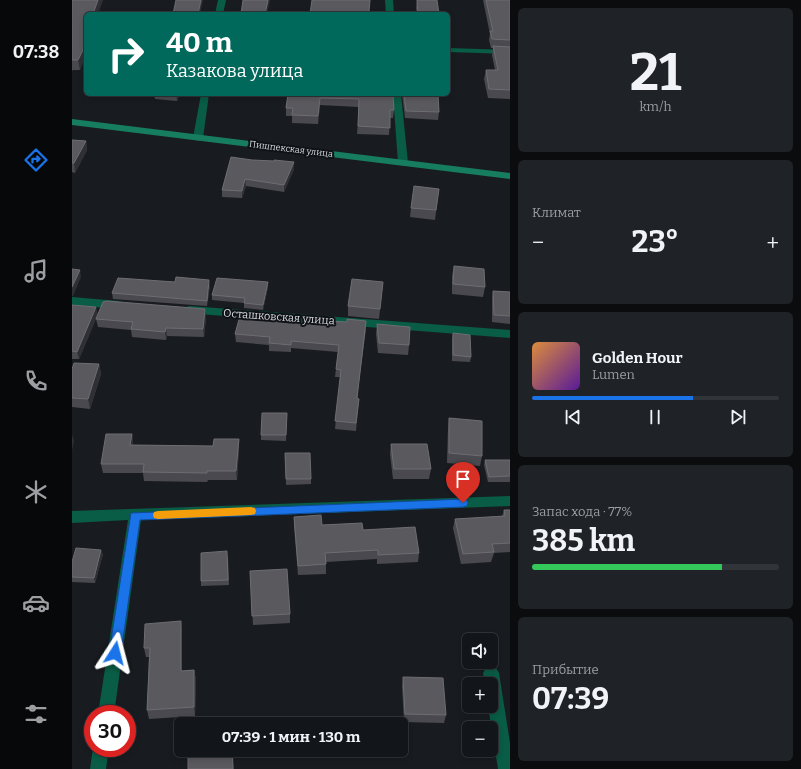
<!DOCTYPE html>
<html lang="ru">
<meta charset="utf-8">
<style>
body{margin:0;font-family:Bitter,serif;background:#1f2226;color:#f1f3f6;height:100vh;display:flex;flex-direction:column;font-size:15px;white-space:nowrap}
*{box-sizing:border-box;margin:0}
p{font-size:13px;color:#9c9fa2}
.icon{flex:none;width:22px;height:22px;fill:none;stroke:currentColor;stroke-width:2;stroke-linecap:round;stroke-linejoin:round}
.map{position:relative;flex:1;overflow:hidden}
.panel{display:flex;flex-direction:column;gap:8px;padding:8px;background:#0a0c0e;width:291px}
.panel>*{flex:none}
.hud{position:absolute;left:12px;top:12px;width:366px;height:84px;border-radius:6px;box-shadow:0 2px 6px #0003,0 0 0 1px #313438;background:#00695c;color:#fff;overflow:hidden}
.controls{position:absolute;left:390px;top:633px;display:grid;gap:8px}
.controls a{display:grid;place-items:center;width:36px;height:36px;border-radius:6px;background:#121519;box-shadow:0 2px 6px #0003,0 0 0 1px #313438;font-size:20px}
.speed{position:absolute;left:12px;top:705px;display:flex;gap:8px;font-size:20px;font-weight:700;text-align:center}
.speed>*{display:grid;place-content:center;width:52px;height:52px;border-radius:50%;background:#121519;box-shadow:0 2px 6px #0003,0 0 0 1px #313438;line-height:1}
.speed .limit{border:6px solid #d22;background:#fff;color:#111}
.pin{position:absolute;display:grid;place-items:center;width:34px;height:34px;color:#fff;margin:-41px -17px;border-radius:50% 50% 50% 0;rotate:-45deg;box-shadow:0 0 4px #0007}
.pin .icon{rotate:45deg}
.me{position:absolute;width:44px;margin:-22px;rotate:9deg;stroke-linejoin:round;filter:drop-shadow(0 0 3px #0008)}
.turn{display:flex;align-items:center;gap:14px;height:84px;padding:0 16px;font-size:18px}
.turn .icon{width:52px;height:52px;stroke-width:2.5}
.turn b{display:block;font-size:28px;line-height:34px}
.big{font-size:30px;font-weight:700;line-height:1.1}
.panel .tile{flex:1;display:flex;flex-direction:column;justify-content:center;gap:6px;min-width:0;padding:0 14px;border-radius:6px;background:#1f2226}
.panel .dial{align-items:center;gap:0}
.dial b{font-size:52px;line-height:1}
.song{display:flex;align-items:center;gap:12px}
.cover{width:48px;height:48px;border-radius:6px;background:linear-gradient(135deg,hsl(30 70% 55%),hsl(270 70% 35%))}
.played{height:4px;border-radius:2px;background:linear-gradient(90deg,#1a73e8 65%,#313438 65%)}
.keys{display:flex;justify-content:space-around;direction:ltr}
.heat{display:flex;justify-content:space-between;align-items:center;font-size:22px;direction:ltr}
.charge{height:6px;border-radius:3px;background:linear-gradient(90deg,#34c759 77%,#313438 0)}
.trip{position:absolute;left:102px;top:717px;width:234px;height:40px;border-radius:6px;background:#121519;box-shadow:0 2px 6px #0003,0 0 0 1px #313438;font-weight:700;line-height:40px;text-align:center}
main{display:flex;flex:1;min-height:0}
.tab-bar{display:flex;flex-direction:column;width:72px;justify-content:space-around;align-items:center;background:#07080a;color:#9c9fa2}
.tab-bar .icon{width:28px;height:28px}
.tab-bar .on{color:#1a73e8}
.tab-bar b{font-size:18px;color:#f1f3f6}
.map>svg:first-child{display:block}
</style>
<main>
<nav class="tab-bar">
<b>07:38</b>
<svg class="icon on" aria-label="directions" viewBox="0 0 24 24"><path d="M12 3l9 9-9 9-9-9zM9 14v-3h6M13 9l2 2-2 2"/></svg>
<svg class="icon" aria-label="music" viewBox="0 0 24 24"><path d="M9 18V5l10-2v13"/><circle cx="6" cy="18" r="3"/><circle cx="16" cy="16" r="3"/></svg>
<svg class="icon" aria-label="phone" viewBox="0 0 24 24"><path d="M5 4h4l2 5-3 2q2 4 5 5l2-3 5 2v4C11 20 4 13 5 4z"/></svg>
<svg class="icon" aria-label="climate" viewBox="0 0 24 24"><path d="M12 3v18M4 7l16 10M4 17L20 7"/></svg>
<svg class="icon" aria-label="car" viewBox="0 0 24 24"><path d="M5 17H2v-5l4-1 3-4h7l3 4 3 1v5h-3M9 17h6M6 11h13"/><circle cx="7" cy="17" r="2"/><circle cx="17" cy="17" r="2"/></svg>
<svg class="icon" aria-label="filters" viewBox="0 0 24 24"><path d="M4 7h16M4 17h16"/><circle cx="9" cy="7" r="2"/><circle cx="15" cy="17" r="2"/></svg>
</nav>
<div class="map">
<svg width="438" height="769" viewBox="0 0 438 769">
<rect width="100%" height="100%" fill="#181c21"/>
<g fill="none" stroke-linecap="round" stroke-linejoin="round">
<g fill="#095c45" fill-rule="evenodd">
<polygon points="146,0 154,0 151,14 143,14"/>
<polygon points="313,0 321,0 322,14 314,14"/>
<polygon points="376,48 438,50 438,54 376,52"/>
<polygon points="129,94 137,94 131,138 126,141 121,138"/>
<polygon points="321,94 329,94 336,163 331,166 326,163"/>
<polygon points="0,297 46,301 50,302 52,305 50,308 46,309 0,305"/>
<polygon points="118,306 438,330 438,338 114,313 112,310 114,307"/>
<polygon points="438,496 438,506 69,520 42,714 26,714 56,520 0,523 0,511"/>
<polygon points="419,666 424,668 427,673 438,743 438,769 426,769 416,706 419,706 419,684 413,684 411,673 414,668"/>
<polygon points="21,748 37,748 34,769 18,769"/>
</g>
<polygon fill="#177d5f" fill-rule="evenodd" points="0,119 438,173 438,179 0,125"/>
</g>
<g fill="#4a494f">
<polygon points="0,0 14,14 8,70 1,70 0,71"/>
<polygon points="345,0 367,14 345,14 344,8"/>
<polygon points="411,0 438,0 438,99 416,98 412,79 414,70 423,70 420,55 421,48 419,48 417,40 418,34"/>
<polygon points="82,94 108,94 105,101 83,99"/>
<polygon points="216,94 321,94 322,110 321,118 318,118 317,135 285,134 287,107 248,105 246,124 220,123 220,116 214,116 214,108"/>
<polygon points="330,94 366,94 367,112 366,120 333,118"/>
<polygon points="0,140 14,141 15,150 3,173 0,172"/>
<polygon points="180,160 222,162 222,169 212,192 174,186 170,198 150,197 150,190"/>
<polygon points="367,189 363,220 338,217 339,208"/>
<polygon points="382,266 413,287 411,297 380,294 380,276"/>
<polygon points="103,282 138,285 135,306 41,299 40,293"/>
<polygon points="196,282 196,287 191,310 172,308 172,303 140,300 140,295"/>
<polygon points="311,282 307,319 276,316 276,306"/>
<polygon points="421,291 438,292 438,324 420,322 420,298"/>
<polygon points="0,305 26,314 7,359 0,359"/>
<polygon points="133,309 134,317 132,337 95,336 94,340 60,337 59,330 26,327 24,319"/>
<polygon points="188,313 189,319 294,329 285,398 287,399 284,431 263,429 268,377 263,377 266,352 219,348 219,352 197,351 197,345 164,342 163,334"/>
<polygon points="305,324 337,345 336,355 306,353 304,334"/>
<polygon points="381,333 399,357 398,362 380,361 380,339"/>
<polygon points="27,364 29,374 18,409 0,407 0,369"/>
<polygon points="215,413 214,441 189,440 189,435"/>
<polygon points="377,418 410,456 408,466 375,463 376,428"/>
<polygon points="60,434 61,443 61,445 141,446 167,439 167,448 165,480 136,480 135,482 72,481 71,473 31,473 29,464"/>
<polygon points="319,444 359,469 357,479 321,479 318,454"/>
<polygon points="213,453 239,479 239,484 214,485"/>
<polygon points="413,460 438,460 438,482 416,482 412,465"/>
<polygon points="432,510 438,510 438,552 422,553 419,562 389,564 381,528 383,519 430,516"/>
<polygon points="222,517 250,525 291,530 347,553 346,562 305,564 305,559 254,562 254,574 226,575 222,526"/>
<polygon points="31,554 23,583 0,582 0,562"/>
<polygon points="156,556 157,585 129,586 129,581"/>
<polygon points="178,571 218,614 218,623 181,625"/>
<polygon points="110,630 110,671 122,670 124,679 123,716 77,719 75,710 77,657 74,657 72,648"/>
<polygon points="331,677 374,715 372,723 332,722 330,686"/>
</g>
<g fill="#2f3036">
<polygon points="26,0 31,0 26,14 21,14"/>
<polygon points="129,0 131,0 128,14 126,14"/>
<polygon points="196,0 198,0 195,14 193,14"/>
<polygon points="14,44 14,57 8,70 6,60"/>
<polygon points="104,94 108,94 105,101"/>
<polygon points="248,98 248,105 246,124 246,116"/>
<polygon points="14,141 15,150 3,173 2,163"/>
<polygon points="222,162 222,169 212,192 212,185"/>
<polygon points="173,179 174,186 170,198 170,191"/>
<polygon points="8,270 9,277 1,296 0,296 0,287"/>
<polygon points="137,280 138,285 135,306 135,301"/>
<polygon points="196,282 196,287 191,310 191,305"/>
<polygon points="24,307 26,314 7,359 5,352"/>
<polygon points="133,309 134,317 132,337 131,329"/>
<polygon points="94,328 95,336 94,340 93,332"/>
<polygon points="27,364 29,374 18,409 16,399"/>
<polygon points="0,434 2,441 0,450"/>
<polygon points="60,434 61,443 59,454 58,445"/>
<polygon points="167,439 167,448 165,480 164,471"/>
<polygon points="29,550 31,554 23,583 22,578"/>
<polygon points="109,621 110,630 110,680 109,671"/>
<polygon points="122,670 124,679 123,716 122,707"/>
<polygon points="160,750 161,750 162,769 161,769"/>
</g>
<g fill="#59595e" stroke="#6d6d72">
<polygon points="0,0 26,0 21,14 14,14 14,44 6,60 0,60"/>
<polygon points="104,0 129,0 126,14 101,14"/>
<polygon points="171,0 196,0 193,14 169,14"/>
<polygon points="240,0 298,0 297,11 296,11 296,14 238,14"/>
<polygon points="345,0 365,0 367,14 346,14"/>
<polygon points="414,0 438,0 438,40 420,39 418,31 421,31"/>
<polygon points="421,46 438,47 438,90 417,89 414,70 426,70"/>
<polygon points="216,94 321,94 322,110 318,110 318,128 286,126 287,99 248,98 246,116 220,115 221,108 214,108"/>
<polygon points="332,94 366,94 367,112 334,111"/>
<polygon points="0,140 14,141 2,163 0,163"/>
<polygon points="159,157 180,160 202,161 202,160 222,162 212,185 173,179 170,191 150,190"/>
<polygon points="342,186 367,189 364,210 339,208"/>
<polygon points="382,266 412,269 413,287 381,284"/>
<polygon points="0,269 8,270 0,287"/>
<polygon points="104,277 137,280 135,301 40,293 46,278 103,282"/>
<polygon points="145,278 196,282 191,305 172,303 173,298 140,295"/>
<polygon points="280,279 311,282 308,309 276,306"/>
<polygon points="421,291 438,292 438,316 422,315"/>
<polygon points="35,301 133,309 131,329 94,328 93,332 59,329 61,322 24,319 31,302"/>
<polygon points="0,305 24,307 5,352 0,351"/>
<polygon points="169,312 188,313 187,319 239,323 239,320 275,322 275,319 294,321 285,398 287,399 284,423 263,421 269,370 264,369 267,345 219,341 219,345 197,343 198,337 163,334"/>
<polygon points="305,324 338,327 337,345 307,343"/>
<polygon points="381,333 398,335 399,357 381,355"/>
<polygon points="2,363 27,364 16,399 0,398 0,369"/>
<polygon points="190,413 215,413 214,435 189,435"/>
<polygon points="377,418 410,421 410,456 377,453"/>
<polygon points="34,434 60,434 58,445 141,446 142,439 167,439 164,471 135,471 135,473 71,472 72,464 29,464"/>
<polygon points="319,444 355,444 359,469 322,469"/>
<polygon points="213,453 238,453 239,479 214,479"/>
<polygon points="413,460 438,460 438,476 417,477"/>
<polygon points="432,510 438,510 438,543 420,544 422,552 391,554 383,519 433,516"/>
<polygon points="249,515 250,525 290,523 291,530 343,527 347,553 306,555 306,550 253,553 254,564 226,566 222,517"/>
<polygon points="4,548 29,550 22,578 0,577 0,562"/>
<polygon points="155,551 156,580 129,581 129,553"/>
<polygon points="215,569 218,614 180,616 178,571"/>
<polygon points="109,621 109,671 122,670 122,707 75,710 78,648 72,648 73,624"/>
<polygon points="331,677 371,678 374,715 333,714"/>
<polygon points="160,719 160,724 116,724 116,722"/>
<polygon points="116,750 160,750 161,769 116,769"/>
</g>
<polygon fill="#1a73e8" stroke="#114b97" points="391,499 395,500 396,503 395,506 391,507 68,520 49,653 47,657 43,658 39,657 37,653 59,513"/>
<polygon fill="#f59e0b" points="179,507 183,508 184,511 183,514 179,515 86,519 82,518 81,515 82,512 86,511"/>
<g text-anchor="middle" dominant-baseline="central" stroke-width="4" stroke-linejoin="round" paint-order="stroke">
<g font-size="9" fill="#d9dbdf" stroke="#0f1317">
<text transform="translate(219 149) rotate(7)">Пишпекская улица</text>
</g>
<g font-size="11" fill="#d9dbdf" stroke="#0f1317">
<text transform="translate(207 317) rotate(4)">Осташковская улица</text>
</g>
</g>
</svg>
<div class="controls">
<a><svg class="icon" aria-label="sound" viewBox="0 0 24 24"><path d="M4 9h4l5-4v14l-5-4H4zM17 9q2 3 0 6"/></svg></a>
<a>+</a>
<a>−</a>
</div>
<div class="speed"><div class="limit">30</div></div>
<div class="pin" style="left:391px;top:503px;background:#d93025"><svg class="icon" aria-label="arrive" viewBox="0 0 24 24"><path d="M6 21V4h12l-3 4 3 4H6"/></svg></div>
<svg class="me" style="left:43px;top:653px" viewBox="-20 -20 40 40"><path d="M0-17L14 15 0 8-14 15z" fill="#1a73e8" stroke="#fff" stroke-width="4"/></svg>
<div class="trip">07:39 · 1 мин · 130 m</div>
<div class="hud">
<div class="turn"><svg class="icon" aria-label="right" viewBox="0 0 24 24"><path d="M7 20v-9h11M14 6l5 5-5 5"/></svg><div><b>40 m</b>Казакова улица</div></div>
</div>
</div>
<section class="panel">
<div class="tile dial"><b>21</b><p>km/h</p></div>
<div class="tile"><p>Климат</p>
<div class="heat"><a>−</a><b class="big">23°</b><a>+</a></div>
</div>
<div class="tile">
<div class="song"><i class="cover"></i><div><b>Golden Hour</b><p>Lumen</p></div></div>
<div class="played"></div>
<div class="keys"><svg class="icon" aria-label="previous" viewBox="0 0 24 24"><path d="M18 5L8 12l10 7zM5 5v14"/></svg><svg class="icon" aria-label="pause" viewBox="0 0 24 24"><path d="M8 5v14M16 5v14"/></svg><svg class="icon" aria-label="next" viewBox="0 0 24 24"><path d="M6 5l10 7-10 7zM19 5v14"/></svg></div>
</div>
<div class="tile"><p>Запас хода · 77%</p><b class="big">385 km</b><div class="charge"></div></div>
<div class="tile"><p>Прибытие</p><b class="big">07:39</b></div>
</section>
</main>
